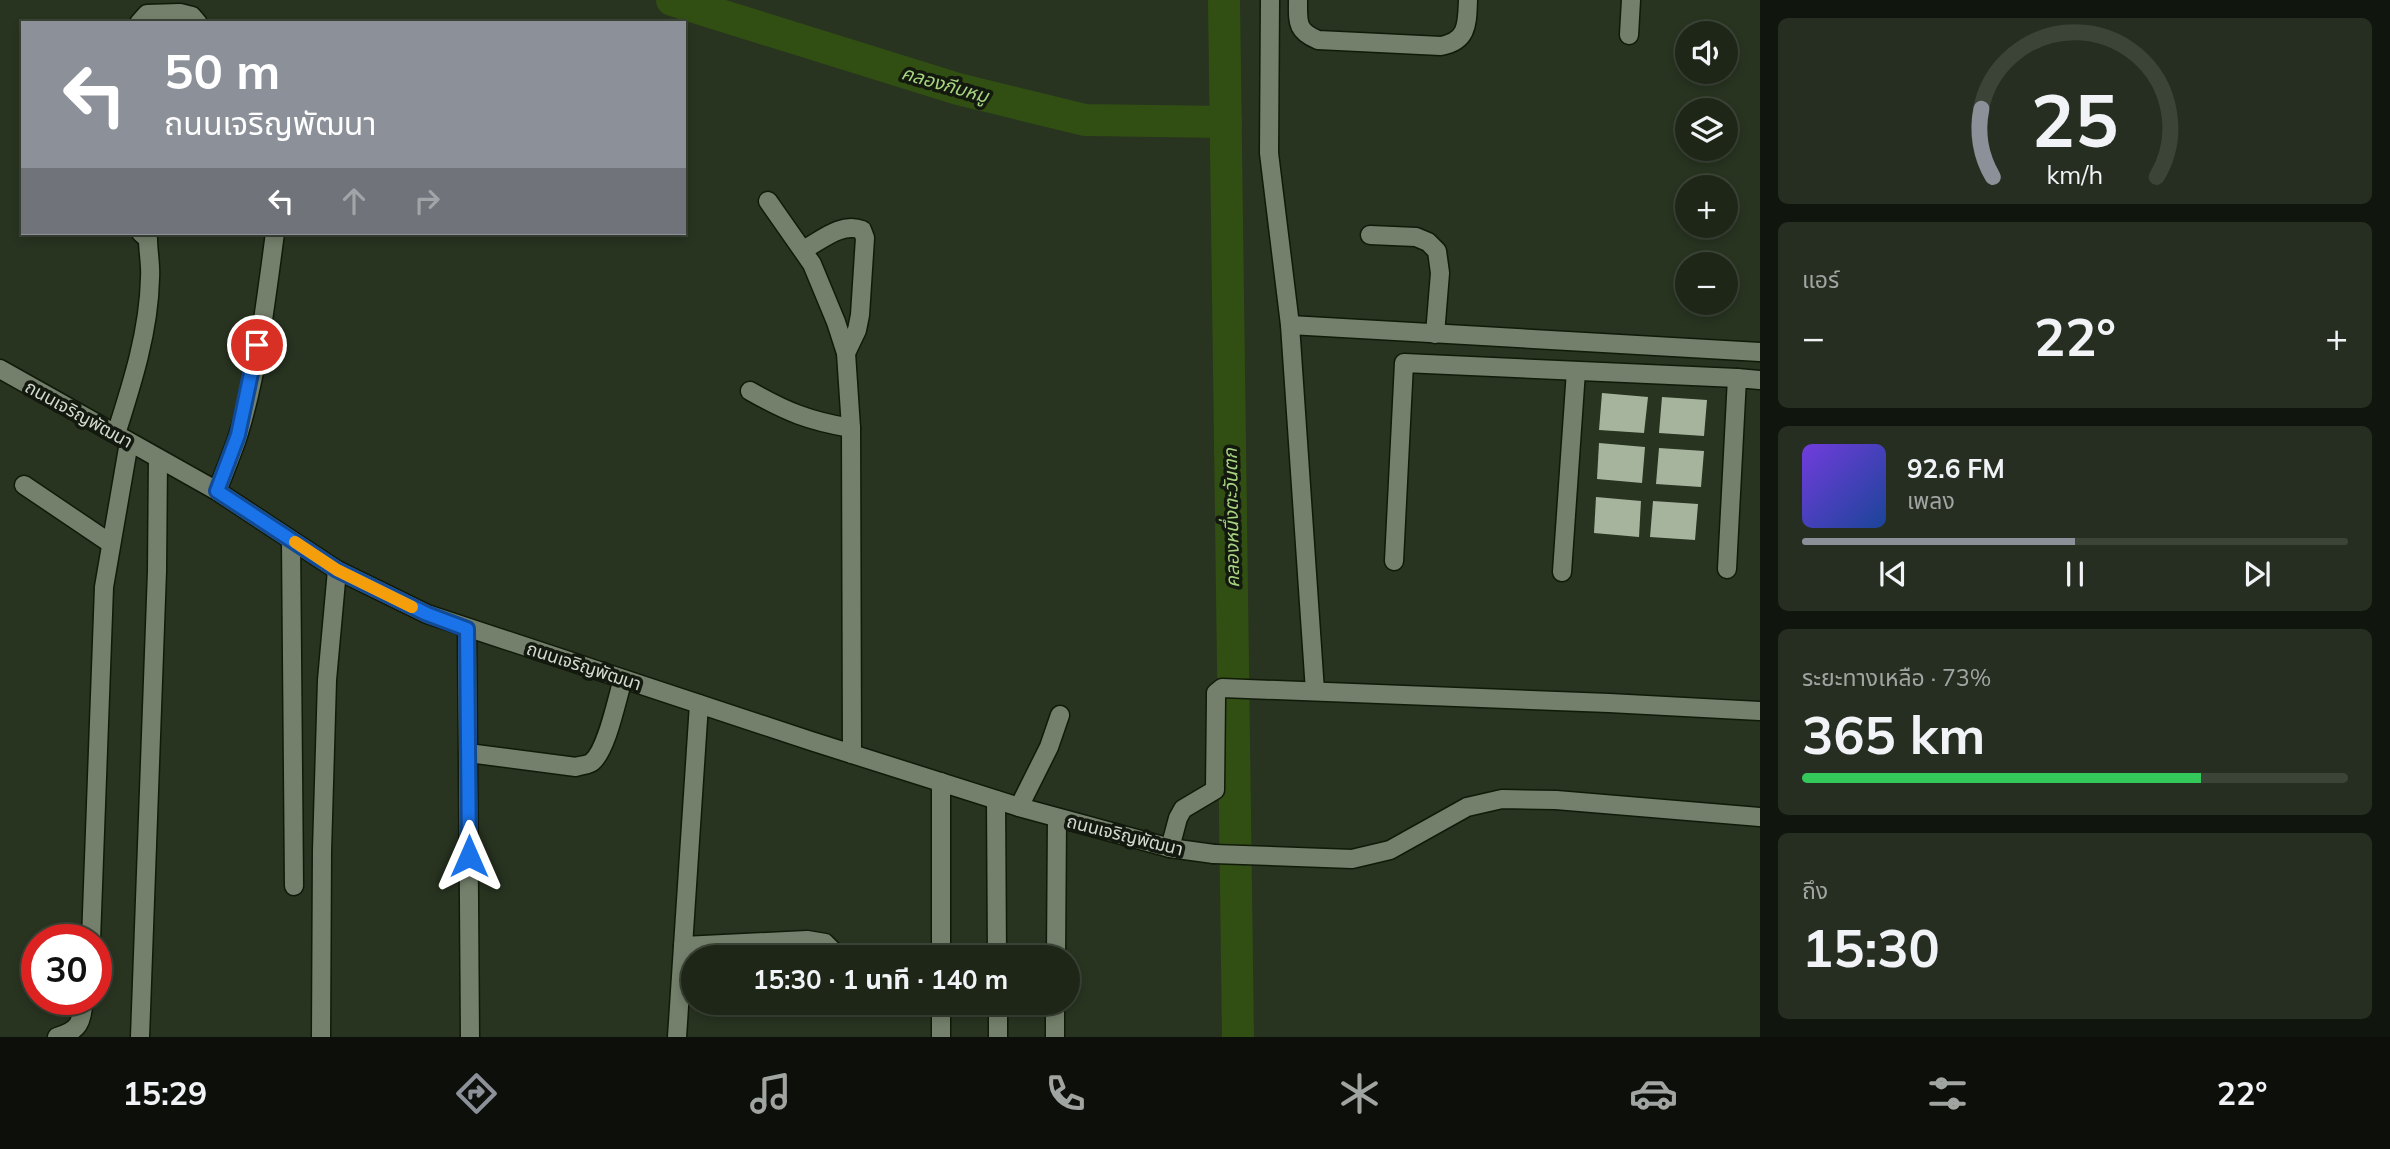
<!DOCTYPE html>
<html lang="th">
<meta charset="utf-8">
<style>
body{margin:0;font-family:Mulish,"Noto Sans Thai",sans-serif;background:#262e21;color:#f1f3f6;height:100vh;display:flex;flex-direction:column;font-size:26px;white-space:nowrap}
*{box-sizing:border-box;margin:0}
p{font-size:23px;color:#a1a5a2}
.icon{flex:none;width:38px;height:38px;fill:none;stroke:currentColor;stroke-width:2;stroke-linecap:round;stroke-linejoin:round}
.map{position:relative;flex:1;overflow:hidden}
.drawer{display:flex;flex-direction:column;gap:18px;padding:18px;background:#10150d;width:630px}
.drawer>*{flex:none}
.guide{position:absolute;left:21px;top:21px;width:665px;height:214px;border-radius:0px;box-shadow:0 4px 10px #0003,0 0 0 2px #3c4337;background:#8c9099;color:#fff;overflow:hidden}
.buttons{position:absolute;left:1675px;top:21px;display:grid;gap:14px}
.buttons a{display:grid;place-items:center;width:63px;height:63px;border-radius:50%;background:#1e2618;box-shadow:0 4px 10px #0003,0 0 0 2px #3c4337;font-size:35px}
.speed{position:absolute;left:21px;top:924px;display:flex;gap:14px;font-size:35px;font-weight:700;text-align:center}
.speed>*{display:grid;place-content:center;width:91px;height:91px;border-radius:50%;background:#1e2618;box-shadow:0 4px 10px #0003,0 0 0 2px #3c4337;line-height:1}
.speed .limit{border:10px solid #d22;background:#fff;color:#111}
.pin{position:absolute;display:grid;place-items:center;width:60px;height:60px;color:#fff;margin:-30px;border:4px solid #fff;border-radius:50%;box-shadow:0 2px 7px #0007}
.me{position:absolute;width:77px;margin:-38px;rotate:0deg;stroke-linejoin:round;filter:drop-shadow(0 0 5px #0008)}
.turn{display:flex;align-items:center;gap:24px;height:147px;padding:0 28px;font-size:32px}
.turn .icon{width:91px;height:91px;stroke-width:2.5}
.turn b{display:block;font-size:49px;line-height:60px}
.lanes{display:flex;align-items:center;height:66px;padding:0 28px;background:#0003;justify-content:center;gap:35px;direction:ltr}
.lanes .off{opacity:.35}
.big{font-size:52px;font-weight:700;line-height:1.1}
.drawer .card{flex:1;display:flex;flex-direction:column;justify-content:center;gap:10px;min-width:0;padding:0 24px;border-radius:10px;background:#262e21}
.drawer .dial{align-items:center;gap:0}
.dial svg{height:182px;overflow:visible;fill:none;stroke:#3c4337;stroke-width:7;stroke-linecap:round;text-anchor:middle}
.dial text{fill:#f1f3f6;stroke:none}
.song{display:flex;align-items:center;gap:21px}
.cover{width:84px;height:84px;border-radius:10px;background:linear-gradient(135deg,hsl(260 70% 55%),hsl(220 70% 35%))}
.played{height:7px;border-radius:4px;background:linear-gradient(90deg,#8c9099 50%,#3c4337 50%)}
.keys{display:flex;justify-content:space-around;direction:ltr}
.heat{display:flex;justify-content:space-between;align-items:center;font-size:38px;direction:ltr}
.charge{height:10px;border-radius:5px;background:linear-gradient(90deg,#34c759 73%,#3c4337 0)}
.trip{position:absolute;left:681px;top:945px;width:399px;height:70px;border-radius:35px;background:#1e2618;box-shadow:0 4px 10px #0003,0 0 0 2px #3c4337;font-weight:700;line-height:70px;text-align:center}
.menu{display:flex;height:112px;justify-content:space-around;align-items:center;background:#0c0f0a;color:#a1a5a2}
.menu .icon{width:49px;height:49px}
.menu .current{color:#8c9099}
.menu b{font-size:32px;color:#f1f3f6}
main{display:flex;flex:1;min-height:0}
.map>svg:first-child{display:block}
</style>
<main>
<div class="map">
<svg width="1760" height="1037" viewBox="0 0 1760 1037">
<rect width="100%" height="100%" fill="#283320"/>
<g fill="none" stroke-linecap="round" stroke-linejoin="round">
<g stroke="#314f12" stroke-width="32">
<polyline points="672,0 958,89 1085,120 1226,122"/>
<polyline points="1224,0 1238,1037"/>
</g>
</g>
<g fill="#a7b49d">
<polygon points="1602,393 1648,397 1644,433 1599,430"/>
<polygon points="1662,397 1707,400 1704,436 1659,433"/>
<polygon points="1599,443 1645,447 1642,483 1597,479"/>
<polygon points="1659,448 1704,451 1701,487 1656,484"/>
<polygon points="1596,497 1641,501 1639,537 1594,533"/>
<polygon points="1653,501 1698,504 1695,540 1650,537"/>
</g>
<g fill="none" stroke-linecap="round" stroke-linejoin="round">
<g stroke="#111a09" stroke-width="21">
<g id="service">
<polyline points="24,485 110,543"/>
<polyline points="291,540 294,886"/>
<path d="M468 753 576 767C581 765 589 765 592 762 607 750 617 698 623 679"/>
<polyline points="1019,807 1049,747 1060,715"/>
<polyline points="91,940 104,587 129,442"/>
<polyline points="683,946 807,940 825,943 832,950 833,957"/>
<polyline points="1056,957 1057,818"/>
<path d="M57 1037C81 1030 81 1022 84 999"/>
<polyline points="140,1037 157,571 158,459"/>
<polyline points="321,1037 322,851 327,680 337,570"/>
<polyline points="677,1037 699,704"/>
<polyline points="1055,1037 1055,1003"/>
</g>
</g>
<g stroke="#111a09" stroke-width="21">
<g id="minor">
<polyline points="1270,0 1269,153 1290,325 1315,691"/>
<path d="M1298 0C1298 22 1296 31 1318 40L1441 46C1468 41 1467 24 1468 0"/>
<polyline points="139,23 147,14 180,13 192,16 198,23"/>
<polyline points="1629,35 1631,0"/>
<polyline points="768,201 812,264 836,322 846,353 851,428 852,754"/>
<polyline points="1370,235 1416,237 1428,242 1437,251 1440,273 1435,334"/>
<path d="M803 250C822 240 841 222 862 230L865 238 860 315 857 330 846 353"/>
<polyline points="1290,325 1760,352"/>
<path d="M750 391C787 412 809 421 851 428"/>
<path d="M116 434C132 384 149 331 150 278 151 265 148 252 148 239L141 233"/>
<path d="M217 491C224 473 232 454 238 436 258 372 266 299 275 233"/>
<polyline points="1394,561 1404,363 1737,378"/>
<polyline points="1727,569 1737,378 1760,380"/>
<polyline points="1562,572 1576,371"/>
<polyline points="467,629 470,1037"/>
<polyline points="996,800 997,957"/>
<polyline points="1170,848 1178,818 1183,809 1215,790 1216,698 1216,693 1222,688 1609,703 1760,711"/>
<polyline points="1214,854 1352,859 1390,850 1467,807 1502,799 1556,800 1760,817"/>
<polyline points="941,957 941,782"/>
<polyline points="998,1003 998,1037"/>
<polyline points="941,1037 941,1003"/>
</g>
</g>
<g stroke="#111a09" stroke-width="21">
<polyline id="tertiary" points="0,369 217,491 337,570 427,614 811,741 1019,807 1170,848 1214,854"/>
</g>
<use href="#service" stroke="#74806b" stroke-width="18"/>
<use href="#minor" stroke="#74806b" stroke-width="18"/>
<use href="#tertiary" stroke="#74806b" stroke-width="18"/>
</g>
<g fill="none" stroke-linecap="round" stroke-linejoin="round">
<g stroke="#114b97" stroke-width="18">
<polyline id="route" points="257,345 238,435 217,491 337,570 427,614 467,629 469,856"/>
</g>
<use href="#route" stroke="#1a73e8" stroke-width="12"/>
<polyline stroke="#f59e0b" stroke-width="12" points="295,542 337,570 412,607"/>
</g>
<g text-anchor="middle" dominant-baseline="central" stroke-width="7" stroke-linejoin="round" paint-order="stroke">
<g font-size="18" fill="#d2d9cd" stroke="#141910">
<text transform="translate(79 414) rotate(29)">ถนนเจริญพัฒนา</text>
<text transform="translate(584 666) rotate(18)">ถนนเจริญพัฒนา</text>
<text transform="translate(1125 835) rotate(14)">ถนนเจริญพัฒนา</text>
</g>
<g font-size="19" font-style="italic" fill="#a6d47f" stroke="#141910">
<text transform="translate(945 84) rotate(16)">คลองกีบหมู</text>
<text transform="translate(1231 518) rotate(-91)">คลองหนึ่งตะวันตก</text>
</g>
</g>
</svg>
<div class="buttons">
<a><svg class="icon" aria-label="sound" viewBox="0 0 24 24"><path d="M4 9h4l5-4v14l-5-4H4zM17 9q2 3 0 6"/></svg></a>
<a><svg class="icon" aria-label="layers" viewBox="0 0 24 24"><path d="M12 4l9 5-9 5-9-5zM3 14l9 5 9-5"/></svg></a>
<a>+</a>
<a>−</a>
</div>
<div class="speed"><div class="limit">30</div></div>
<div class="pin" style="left:257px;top:345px;background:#d93025"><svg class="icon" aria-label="arrive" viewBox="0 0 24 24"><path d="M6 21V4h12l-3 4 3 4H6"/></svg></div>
<svg class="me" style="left:469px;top:856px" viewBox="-20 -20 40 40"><path d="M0-17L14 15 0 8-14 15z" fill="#1a73e8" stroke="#fff" stroke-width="4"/></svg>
<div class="trip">15:30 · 1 นาที · 140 m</div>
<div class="guide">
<div class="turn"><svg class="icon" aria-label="left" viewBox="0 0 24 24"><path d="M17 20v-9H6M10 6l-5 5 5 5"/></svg><div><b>50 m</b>ถนนเจริญพัฒนา</div></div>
<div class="lanes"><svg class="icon" aria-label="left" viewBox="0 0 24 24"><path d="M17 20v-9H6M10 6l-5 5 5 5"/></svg><svg class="icon off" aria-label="ahead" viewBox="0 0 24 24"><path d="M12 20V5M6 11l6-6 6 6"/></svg><svg class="icon off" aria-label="right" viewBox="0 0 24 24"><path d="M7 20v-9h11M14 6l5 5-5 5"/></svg></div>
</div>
</div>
<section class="drawer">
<div class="card dial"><svg viewBox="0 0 100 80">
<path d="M14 69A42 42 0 1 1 86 69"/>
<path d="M14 69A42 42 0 0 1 9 39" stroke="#8c9099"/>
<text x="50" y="56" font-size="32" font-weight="700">25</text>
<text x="50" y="72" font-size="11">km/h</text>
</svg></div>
<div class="card"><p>แอร์</p>
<div class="heat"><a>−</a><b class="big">22°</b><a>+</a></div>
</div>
<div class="card">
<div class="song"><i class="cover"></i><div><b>92.6 FM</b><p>เพลง</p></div></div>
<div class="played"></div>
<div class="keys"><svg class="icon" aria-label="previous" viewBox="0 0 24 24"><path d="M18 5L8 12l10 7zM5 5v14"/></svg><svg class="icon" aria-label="pause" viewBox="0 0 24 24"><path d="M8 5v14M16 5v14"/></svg><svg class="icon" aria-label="next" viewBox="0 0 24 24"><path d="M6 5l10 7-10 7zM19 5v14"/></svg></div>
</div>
<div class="card"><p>ระยะทางเหลือ · 73%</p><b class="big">365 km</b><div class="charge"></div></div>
<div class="card"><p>ถึง</p><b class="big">15:30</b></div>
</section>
</main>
<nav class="menu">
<b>15:29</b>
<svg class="icon current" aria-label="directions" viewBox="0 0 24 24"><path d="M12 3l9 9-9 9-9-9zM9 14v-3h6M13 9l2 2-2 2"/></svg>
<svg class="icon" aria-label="music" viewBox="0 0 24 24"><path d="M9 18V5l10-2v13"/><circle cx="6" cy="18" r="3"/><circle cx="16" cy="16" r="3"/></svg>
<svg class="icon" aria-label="phone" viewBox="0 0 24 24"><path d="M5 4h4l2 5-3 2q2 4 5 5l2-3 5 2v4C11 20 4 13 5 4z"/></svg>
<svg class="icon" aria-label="climate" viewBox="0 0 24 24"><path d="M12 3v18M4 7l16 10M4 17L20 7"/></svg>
<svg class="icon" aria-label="car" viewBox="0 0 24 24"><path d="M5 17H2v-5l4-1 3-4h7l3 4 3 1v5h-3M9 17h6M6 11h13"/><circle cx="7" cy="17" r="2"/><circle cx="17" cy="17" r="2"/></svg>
<svg class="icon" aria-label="filters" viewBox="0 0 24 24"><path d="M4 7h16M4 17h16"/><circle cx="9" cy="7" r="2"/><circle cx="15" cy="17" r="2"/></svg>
<b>22°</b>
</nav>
